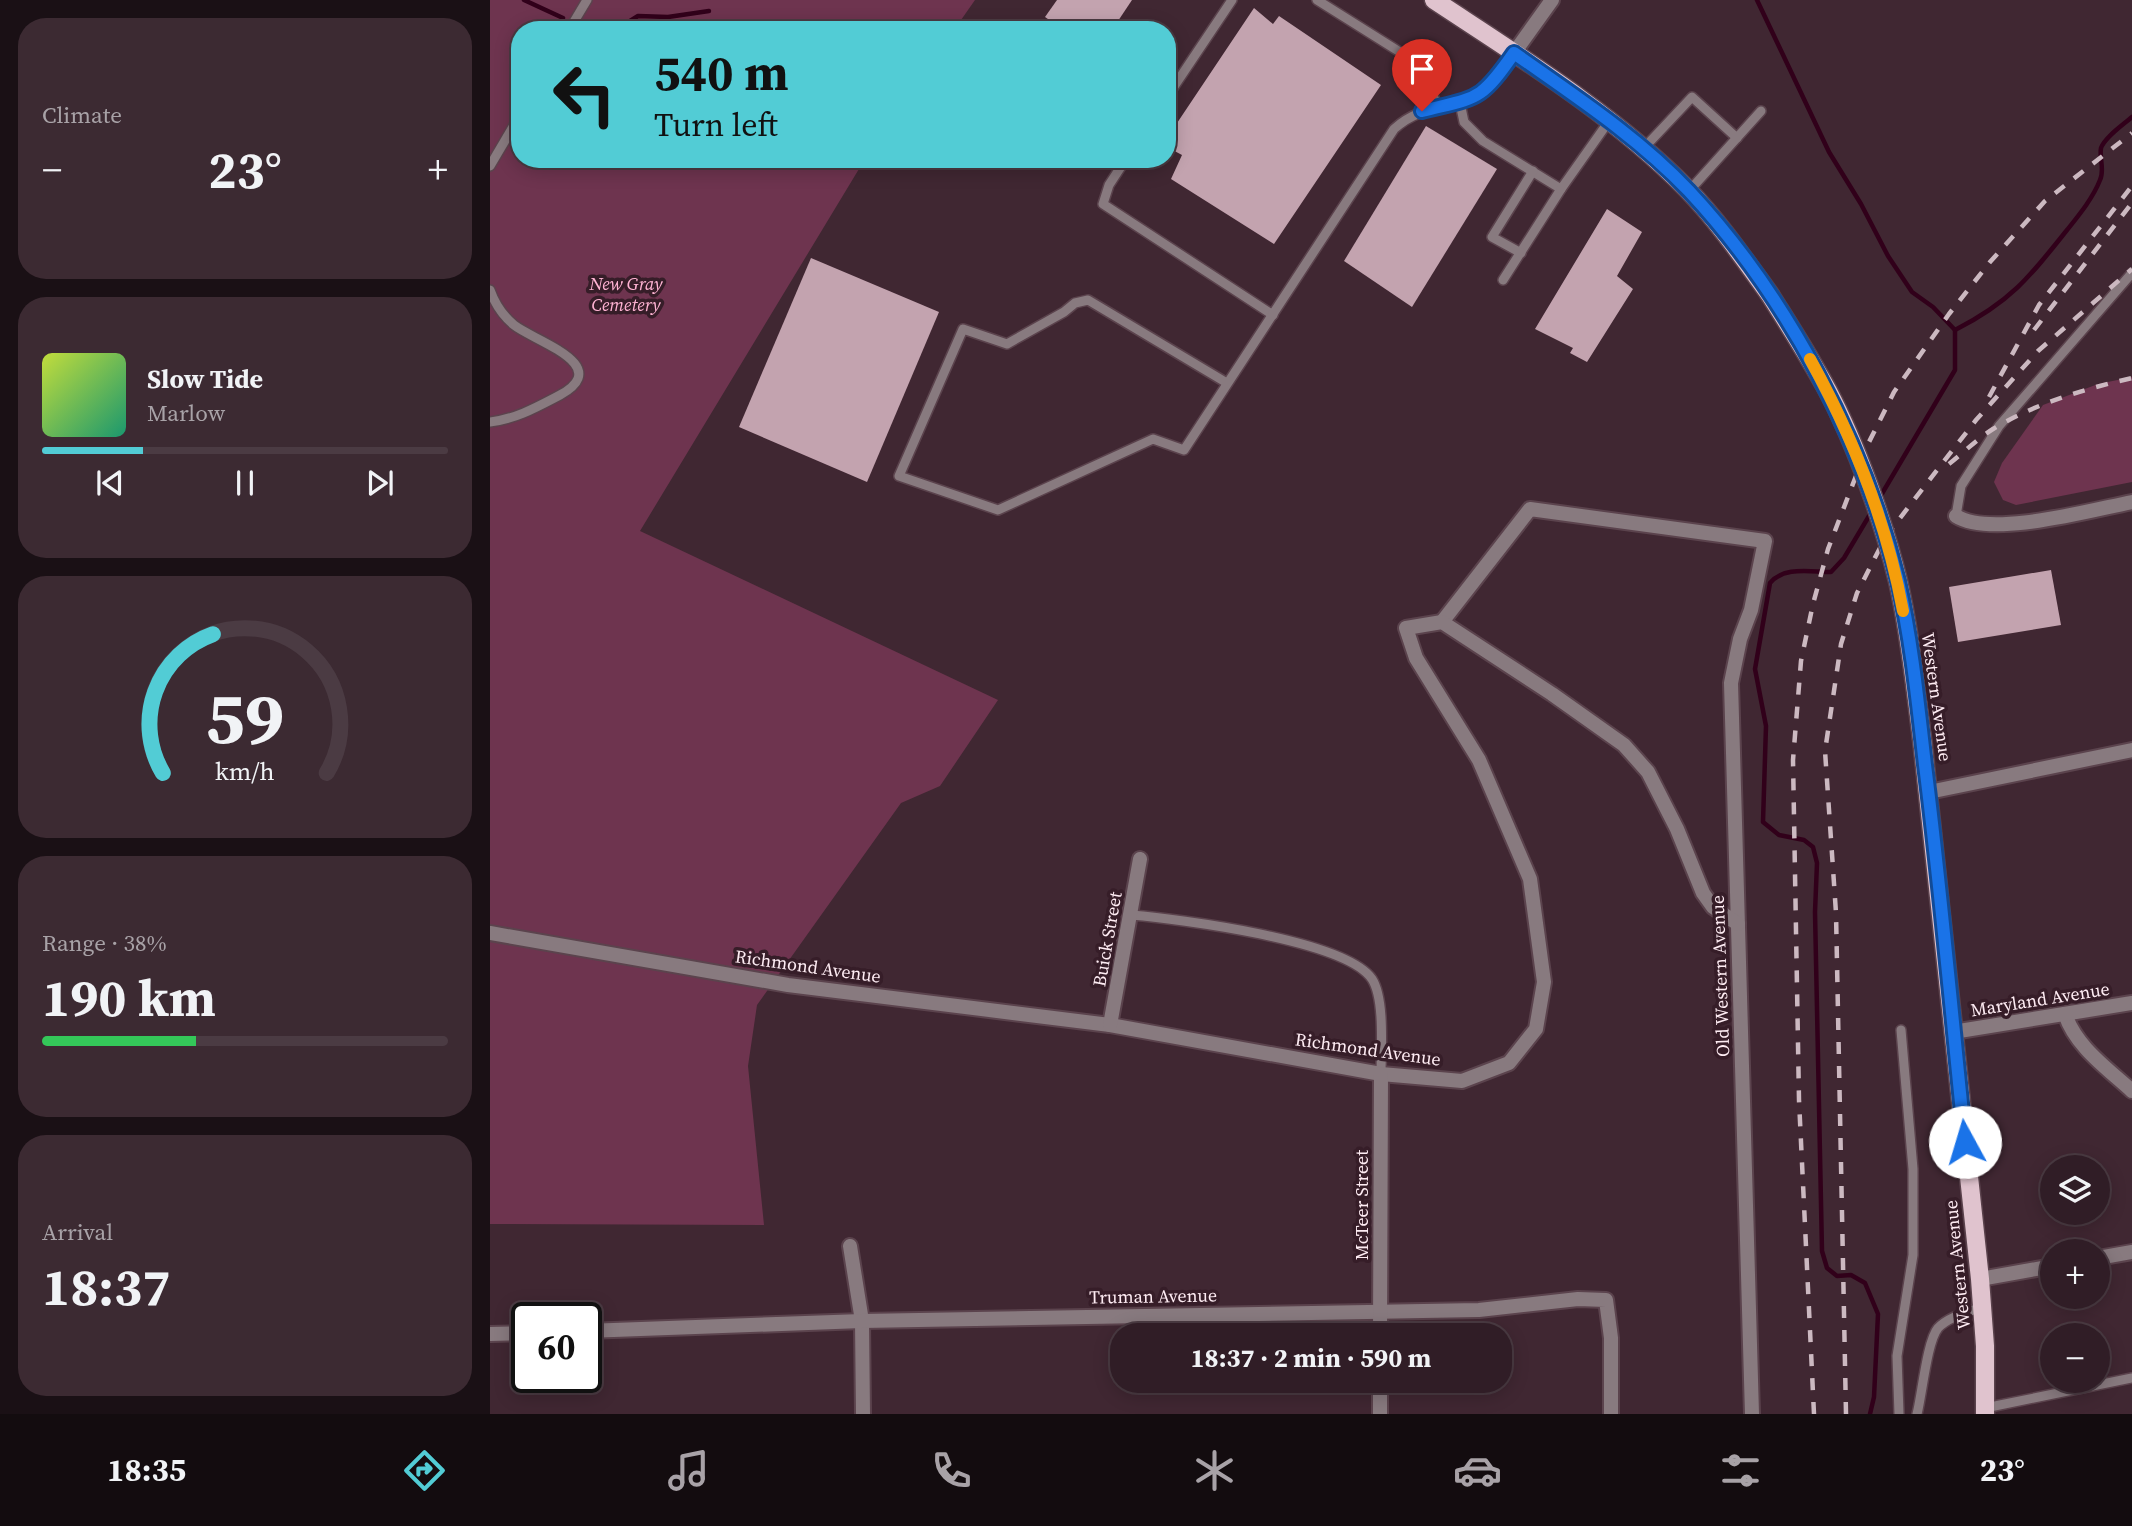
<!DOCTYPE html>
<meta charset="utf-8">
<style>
body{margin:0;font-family:"Source Serif 4",serif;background:#3c2a32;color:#f1f3f6;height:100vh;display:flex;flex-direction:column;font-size:26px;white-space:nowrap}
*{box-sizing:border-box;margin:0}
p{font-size:23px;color:#a8a2a7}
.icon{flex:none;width:38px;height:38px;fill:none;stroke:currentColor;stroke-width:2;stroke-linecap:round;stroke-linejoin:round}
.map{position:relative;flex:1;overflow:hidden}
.drawer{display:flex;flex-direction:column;gap:18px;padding:18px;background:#1a1015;width:490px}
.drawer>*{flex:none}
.guide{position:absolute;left:21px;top:21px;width:665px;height:147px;border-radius:28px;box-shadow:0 4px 18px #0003,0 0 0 2px #4b3b43;background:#52ccd5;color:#111;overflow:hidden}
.controls{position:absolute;left:1550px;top:1155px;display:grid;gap:14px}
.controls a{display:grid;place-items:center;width:70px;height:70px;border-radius:50%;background:#301d26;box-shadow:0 4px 18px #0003,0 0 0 2px #4b3b43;font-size:35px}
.speed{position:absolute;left:21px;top:1302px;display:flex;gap:14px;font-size:35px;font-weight:700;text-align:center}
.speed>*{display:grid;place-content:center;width:91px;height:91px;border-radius:50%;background:#301d26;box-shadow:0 4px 18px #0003,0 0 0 2px #4b3b43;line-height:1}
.speed .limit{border:4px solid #111;border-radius:10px;background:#fff;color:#111}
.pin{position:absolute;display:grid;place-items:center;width:60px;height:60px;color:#fff;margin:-72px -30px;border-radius:50% 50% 50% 0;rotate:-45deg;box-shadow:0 0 7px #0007}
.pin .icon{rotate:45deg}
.me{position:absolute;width:77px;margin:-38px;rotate:354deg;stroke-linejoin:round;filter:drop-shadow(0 0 5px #0008)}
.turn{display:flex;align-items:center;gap:24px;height:147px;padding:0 28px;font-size:32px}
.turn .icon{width:91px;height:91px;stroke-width:2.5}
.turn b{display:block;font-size:49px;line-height:60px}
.big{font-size:52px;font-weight:700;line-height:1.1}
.drawer .widget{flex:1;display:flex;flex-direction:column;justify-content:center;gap:10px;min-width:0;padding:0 24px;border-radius:28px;background:#3c2a32}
.drawer .dial{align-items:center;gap:0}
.dial svg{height:182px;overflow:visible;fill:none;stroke:#4b3b43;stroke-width:7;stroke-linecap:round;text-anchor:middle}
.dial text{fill:#f1f3f6;stroke:none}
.song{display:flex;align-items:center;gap:21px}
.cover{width:84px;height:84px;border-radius:10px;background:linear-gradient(135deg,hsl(70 70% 55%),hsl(160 70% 35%))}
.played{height:7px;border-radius:4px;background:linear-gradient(90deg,#52ccd5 25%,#4b3b43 25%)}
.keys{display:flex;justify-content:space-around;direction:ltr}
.heat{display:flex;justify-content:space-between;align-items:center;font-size:38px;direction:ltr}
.charge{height:10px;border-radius:5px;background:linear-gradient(90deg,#34c759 38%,#4b3b43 0)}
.trip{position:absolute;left:620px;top:1323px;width:402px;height:70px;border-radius:28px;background:#301d26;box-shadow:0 4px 18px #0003,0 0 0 2px #4b3b43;font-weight:700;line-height:70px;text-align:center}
.tabs{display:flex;height:112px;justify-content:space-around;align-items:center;background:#130c0f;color:#a8a2a7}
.tabs .icon{width:49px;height:49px}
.tabs .active{color:#52ccd5}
.tabs b{font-size:32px;color:#f1f3f6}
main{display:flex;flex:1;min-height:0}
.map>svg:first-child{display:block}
</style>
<main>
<section class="drawer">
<div class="widget"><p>Climate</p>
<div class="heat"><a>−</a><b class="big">23°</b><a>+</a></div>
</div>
<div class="widget">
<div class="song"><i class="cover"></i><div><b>Slow Tide</b><p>Marlow</p></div></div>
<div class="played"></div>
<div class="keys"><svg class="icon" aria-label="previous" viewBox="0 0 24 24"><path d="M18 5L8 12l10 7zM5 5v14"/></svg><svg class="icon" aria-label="pause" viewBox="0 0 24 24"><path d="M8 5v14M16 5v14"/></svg><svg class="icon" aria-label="next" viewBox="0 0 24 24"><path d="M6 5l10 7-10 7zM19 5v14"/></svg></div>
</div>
<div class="widget dial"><svg viewBox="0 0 100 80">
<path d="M14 69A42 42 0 1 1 86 69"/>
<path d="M14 69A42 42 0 0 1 36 8" stroke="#52ccd5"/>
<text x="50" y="56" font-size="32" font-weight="700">59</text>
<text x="50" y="72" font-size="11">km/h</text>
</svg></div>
<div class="widget"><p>Range · 38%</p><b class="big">190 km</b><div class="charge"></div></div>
<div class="widget"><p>Arrival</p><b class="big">18:37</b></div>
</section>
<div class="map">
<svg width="1642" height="1414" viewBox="0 0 1642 1414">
<rect width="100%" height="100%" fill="#402732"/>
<g fill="#6e344f">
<polygon points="0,0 485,0 464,30 30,30 30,159 375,159 150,531 508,700 450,786 411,803 267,1005 258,1066 274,1225 0,1224"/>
<polygon points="1642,377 1642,482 1526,505 1513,500 1504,482 1512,463 1553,405 1608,384"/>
</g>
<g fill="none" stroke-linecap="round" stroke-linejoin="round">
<g stroke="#31001a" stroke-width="4.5">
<polyline points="34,0 73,18"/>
<polyline points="1267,0 1339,152 1371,204 1398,256 1422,292 1443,307 1465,330 1465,370 1390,497"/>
<polyline points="95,25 132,26 148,16 178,17 219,11"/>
<path d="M1465 330C1520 302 1539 278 1577 230 1589 215 1603 198 1610 180 1615 170 1609 158 1611 148 1615 137 1633 125 1642 117"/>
<path d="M1380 1414 1384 1397 1388 1314 1375 1283 1361 1275 1347 1276 1337 1268 1332 1251 1325 912 1327 863 1323 847 1314 840 1289 835 1273 822 1276 726 1265 669 1280 583C1294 566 1320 572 1341 572L1354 558 1382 511"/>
</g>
</g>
<g fill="#c3a3af">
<polygon points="567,0 642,0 622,30 574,30 555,17"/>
<polygon points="764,8 783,24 789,16 891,85 784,244 681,179 692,155 677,147 677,138"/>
<polygon points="936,126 1007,169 922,307 854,261"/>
<polygon points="1117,209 1152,232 1127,276 1143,289 1097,362 1080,353 1083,348 1045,329"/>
<polygon points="321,258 449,312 377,482 249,427"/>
<polygon points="1561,570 1571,625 1468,642 1459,587"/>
</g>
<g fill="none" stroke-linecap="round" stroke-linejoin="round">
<g stroke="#5b434d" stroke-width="12">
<g id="service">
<polyline points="827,0 929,64 948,107"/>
<polyline points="79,30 97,0"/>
<polyline points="677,97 742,0"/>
<polyline points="970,103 974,122 993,141 1071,189 1013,280"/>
<polyline points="1153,149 1202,97 1247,138"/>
<polyline points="636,159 619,185 613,204 783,315"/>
<polyline points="0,166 30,115"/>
<polyline points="1071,189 1119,121"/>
<polyline points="1199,191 1271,111"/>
<polyline points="1031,253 1002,237 1043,171"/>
<path d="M0 290C5 304 13 316 24 325 44 341 125 365 70 395 47 407 26 419 0 422"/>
<path d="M737 383 598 300 585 303 574 312 517 344 473 329 409 476 508 510 663 439 694 450 904 129C935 101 961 113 989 95 1005 86 1014 67 1024 53"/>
<polyline points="1466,516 1471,486 1509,426 1642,273"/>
<path d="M641 915C689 919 856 940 882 979 895 999 891 1050 891 1074"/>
<polyline points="1495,1408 1642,1378"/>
<polyline points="1409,1414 1407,1356 1423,1255 1423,1169 1411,1030"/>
<path d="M1427 1414C1432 1395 1437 1341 1448 1328 1458 1317 1478 1312 1492 1307"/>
</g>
</g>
<g stroke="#5b434d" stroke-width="18">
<g id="minor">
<polyline points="1024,53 1062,0"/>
<path d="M1466 516C1501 538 1601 510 1642 502"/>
<polyline points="952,622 1040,509 1275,541 1261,610 1250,639 1241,683 1262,1414"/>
<polyline points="1439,792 1642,750"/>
<polyline points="0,933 298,985 620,1025 891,1074 972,1081 1019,1063 1046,1029 1054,982 1040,879 989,760 926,658 916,628 952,622 1062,694 1134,745 1158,772 1187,829 1213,893 1223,907 1248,924"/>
<path d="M1575 1014C1586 1047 1617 1068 1642 1091"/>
<polyline points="620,1025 650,859"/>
<polyline points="1463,1032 1642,1003"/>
<polyline points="360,1246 372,1321 373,1414"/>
<polyline points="1608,1258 1642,1252"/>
<polyline points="1490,1279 1563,1266"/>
<polyline points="96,1331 372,1321 989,1310 1088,1299 1116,1300 1121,1338 1121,1414"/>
<polyline points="0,1334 37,1333"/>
<polyline points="890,1335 891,1074"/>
<polyline points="890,1381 890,1414"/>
</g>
</g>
<g stroke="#5b434d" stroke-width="21">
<g id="primary">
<path d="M944 0C1032 58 1123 114 1197 189 1228 221 1254 259 1280 295"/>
<polyline points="1432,739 1490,1279 1495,1346 1495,1414"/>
</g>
</g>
<use href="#service" stroke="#887a7f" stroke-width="9"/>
<use href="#minor" stroke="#887a7f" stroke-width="14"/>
<use href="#primary" stroke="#e0c3ce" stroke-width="18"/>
<g stroke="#ccb9c1" stroke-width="4.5" stroke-dasharray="12 12" stroke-linecap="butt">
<polyline points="1544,330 1642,203"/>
<polyline points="1499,397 1549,305 1642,186"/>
<path d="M1459 464C1473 453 1487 439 1503 429 1544 404 1594 389 1642 378"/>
<polyline points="1324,1414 1309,1100 1303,760 1311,661 1323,604 1338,549 1379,442 1404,392 1459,314 1500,262 1555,201 1642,133"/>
<polyline points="1356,1414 1346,913 1335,751 1351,644 1367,593 1395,538 1420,505 1486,420 1548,351 1642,269"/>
</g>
<g stroke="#5b434d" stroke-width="21" stroke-linecap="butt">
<path id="primary-bridge" d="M1280 295C1300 327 1320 358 1338 391 1366 444 1394 523 1408 581 1420 633 1425 687 1432 739"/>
</g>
<use href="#primary-bridge" stroke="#e0c3ce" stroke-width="18"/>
</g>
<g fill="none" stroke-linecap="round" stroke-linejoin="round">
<g stroke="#114b97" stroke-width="18">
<path id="route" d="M932 111C988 97 990 102 1024 53 1085 96 1148 137 1199 191 1297 296 1374 442 1408 581 1422 642 1428 704 1435 765 1451 891 1462 1016 1475 1142"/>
</g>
<use href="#route" stroke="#1a73e8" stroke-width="12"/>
<path stroke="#f59e0b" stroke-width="12" d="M1320 359C1363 437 1397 524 1413 611"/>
</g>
<g text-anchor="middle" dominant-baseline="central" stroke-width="7" stroke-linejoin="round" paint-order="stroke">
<g font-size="18" font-style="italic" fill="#ffb3d3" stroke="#361d28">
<text x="136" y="283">New Gray<tspan x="136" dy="21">Cemetery</tspan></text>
</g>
<g font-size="18" fill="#feecf3" stroke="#361d28">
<text transform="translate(1447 697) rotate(82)">Western Avenue</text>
<text transform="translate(617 939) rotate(-80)">Buick Street</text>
<text transform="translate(318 966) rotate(8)">Richmond Avenue</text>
<text transform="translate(1230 976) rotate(-92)">Old Western Avenue</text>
<text transform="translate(1550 999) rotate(-9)">Maryland Avenue</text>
<text transform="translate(878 1049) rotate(8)">Richmond Avenue</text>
<text transform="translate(871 1205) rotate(-90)">McTeer Street</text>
<text transform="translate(1467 1265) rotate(-96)">Western Avenue</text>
<text transform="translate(663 1296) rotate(-1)">Truman Avenue</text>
</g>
</g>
</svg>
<div class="controls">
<a><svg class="icon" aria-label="layers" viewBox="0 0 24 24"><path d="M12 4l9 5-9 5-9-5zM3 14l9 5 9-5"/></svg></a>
<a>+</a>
<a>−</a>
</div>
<div class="speed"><div class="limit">60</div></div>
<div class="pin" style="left:932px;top:111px;background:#d93025"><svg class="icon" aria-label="arrive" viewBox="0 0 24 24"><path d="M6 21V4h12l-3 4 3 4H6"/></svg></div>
<svg class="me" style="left:1475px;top:1142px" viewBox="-20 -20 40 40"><circle r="19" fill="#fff"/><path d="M0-13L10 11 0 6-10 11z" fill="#1a73e8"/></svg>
<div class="trip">18:37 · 2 min · 590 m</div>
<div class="guide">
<div class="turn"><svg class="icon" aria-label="left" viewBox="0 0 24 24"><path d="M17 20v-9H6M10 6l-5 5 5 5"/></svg><div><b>540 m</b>Turn left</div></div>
</div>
</div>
</main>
<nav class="tabs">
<b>18:35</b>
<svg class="icon active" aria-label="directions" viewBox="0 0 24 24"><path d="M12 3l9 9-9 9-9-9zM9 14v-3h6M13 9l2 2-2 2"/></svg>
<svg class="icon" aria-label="music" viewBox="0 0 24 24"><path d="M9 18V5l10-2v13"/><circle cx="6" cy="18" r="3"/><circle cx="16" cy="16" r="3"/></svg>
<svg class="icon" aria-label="phone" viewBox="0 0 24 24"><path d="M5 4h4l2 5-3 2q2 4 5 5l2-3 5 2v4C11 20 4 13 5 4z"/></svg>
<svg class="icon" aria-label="climate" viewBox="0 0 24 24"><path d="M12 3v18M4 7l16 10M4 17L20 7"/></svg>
<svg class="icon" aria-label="car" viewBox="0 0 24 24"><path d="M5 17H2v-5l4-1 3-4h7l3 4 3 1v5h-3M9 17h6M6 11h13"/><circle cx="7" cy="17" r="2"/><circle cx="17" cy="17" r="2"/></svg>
<svg class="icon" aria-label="filters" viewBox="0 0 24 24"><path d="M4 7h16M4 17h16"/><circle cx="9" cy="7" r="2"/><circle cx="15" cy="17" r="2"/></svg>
<b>23°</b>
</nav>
